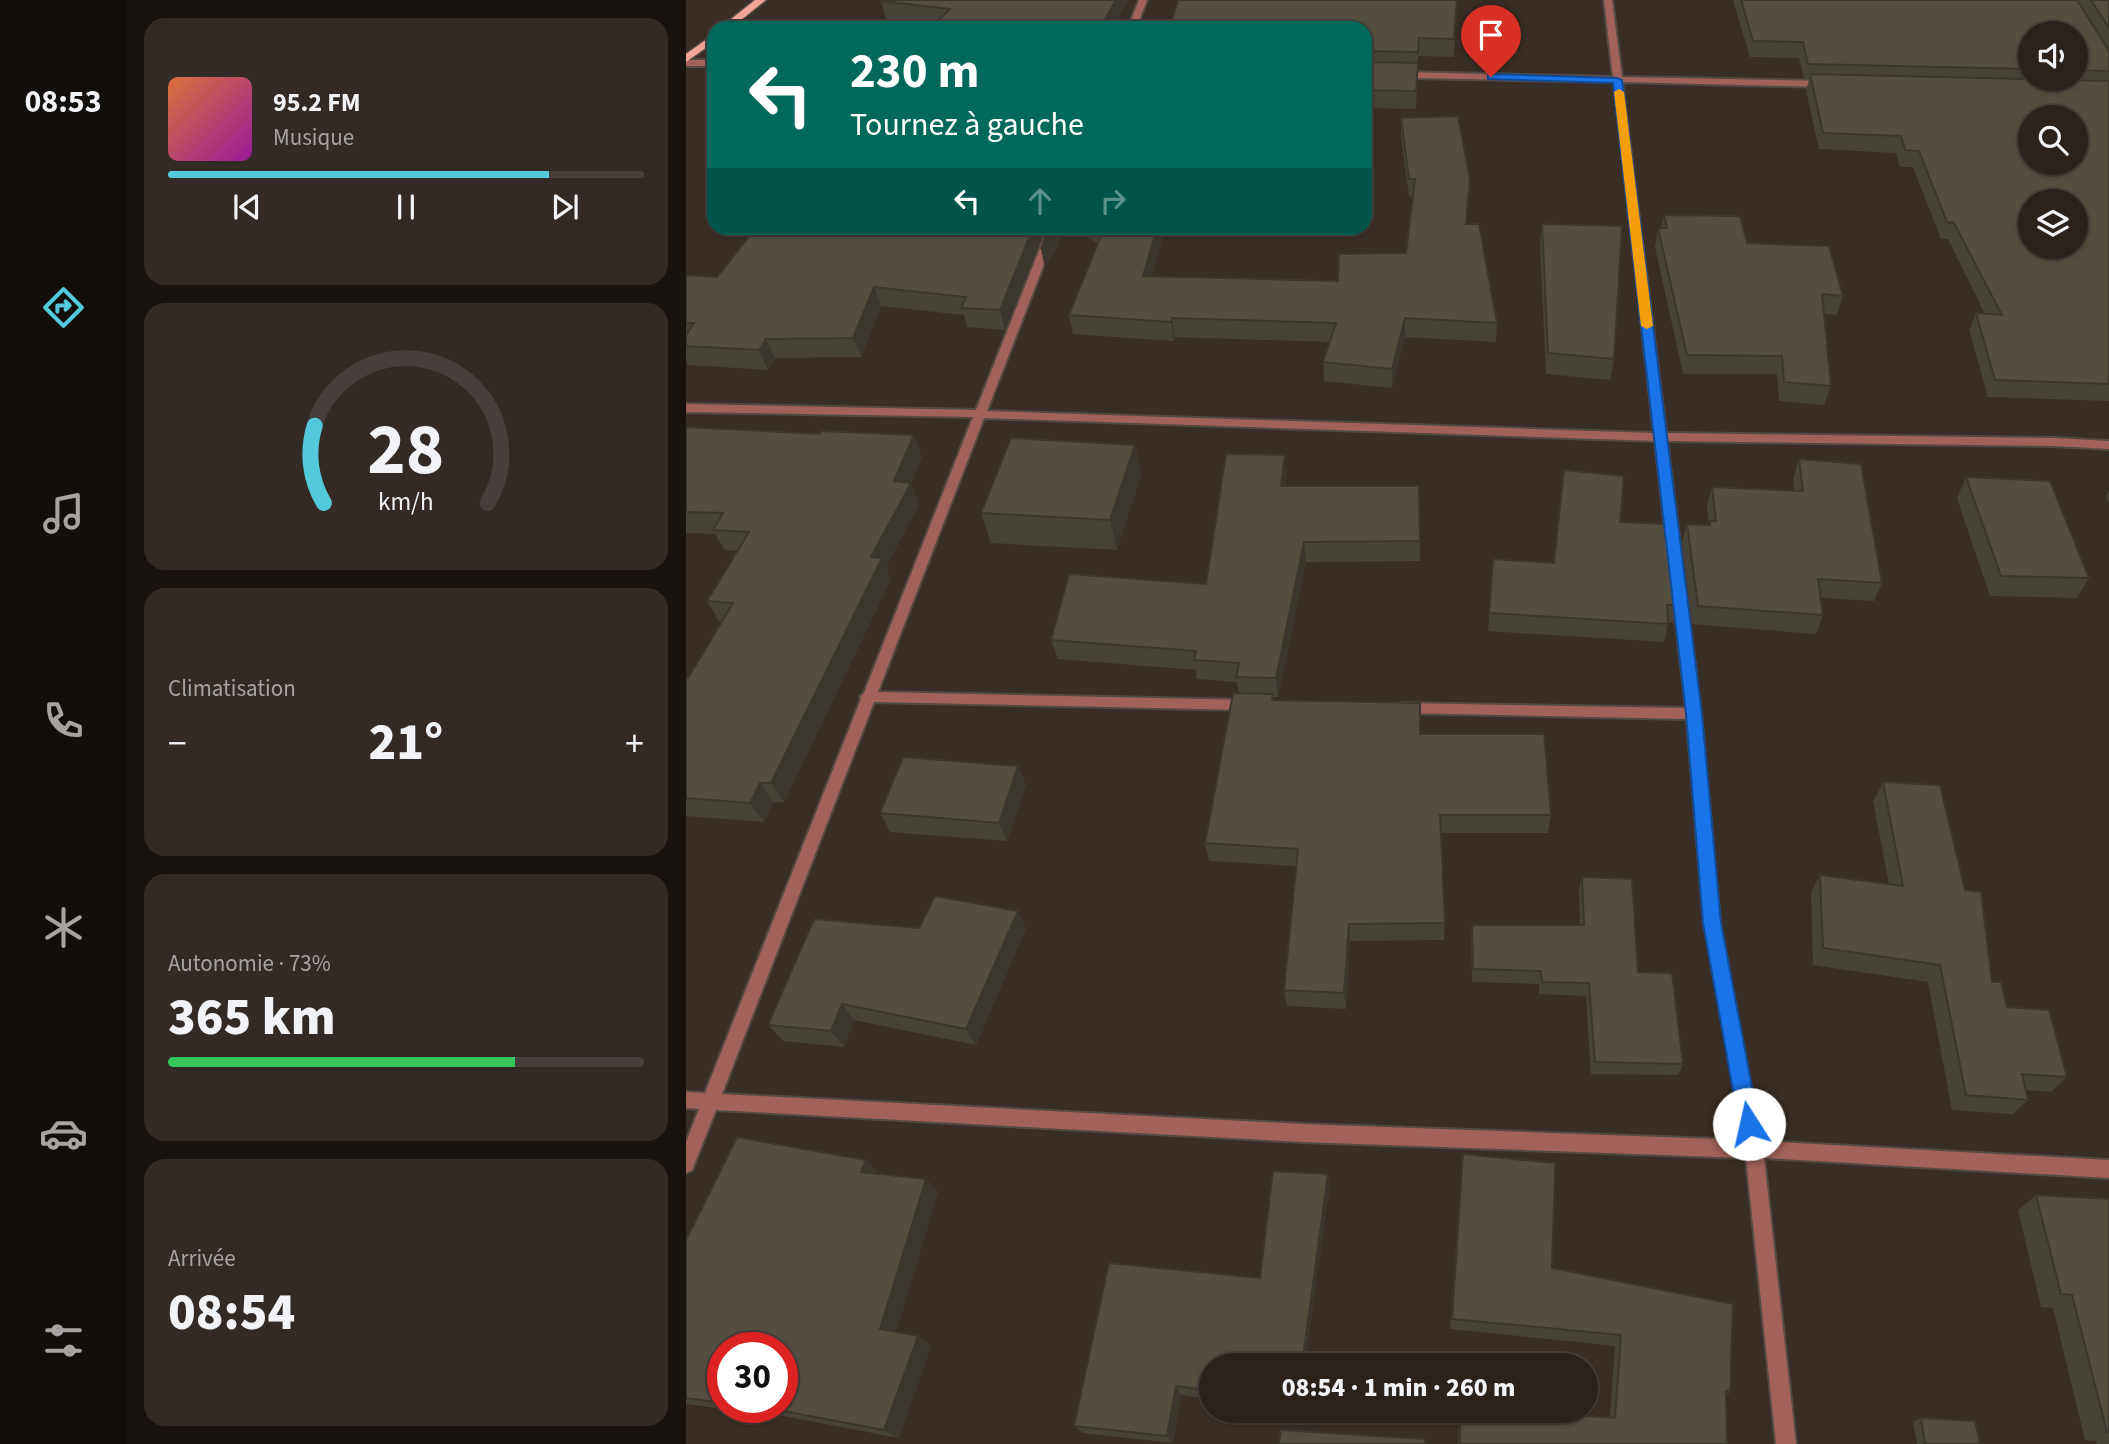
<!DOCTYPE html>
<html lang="fr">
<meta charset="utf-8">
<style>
body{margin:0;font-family:"Source Sans 3",sans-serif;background:#332a25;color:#f1f3f6;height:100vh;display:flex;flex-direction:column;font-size:26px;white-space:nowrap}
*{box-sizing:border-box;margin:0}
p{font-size:23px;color:#a6a4a3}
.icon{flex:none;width:38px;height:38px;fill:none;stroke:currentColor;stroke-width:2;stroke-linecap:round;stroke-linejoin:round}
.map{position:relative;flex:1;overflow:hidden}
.sheet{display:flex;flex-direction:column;gap:18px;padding:18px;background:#18130f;width:560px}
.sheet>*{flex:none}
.guide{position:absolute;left:21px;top:21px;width:665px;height:214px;border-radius:21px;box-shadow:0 2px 5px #0004,0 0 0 2px #473f3b;background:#00695c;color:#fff;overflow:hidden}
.tools{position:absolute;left:1332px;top:21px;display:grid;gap:14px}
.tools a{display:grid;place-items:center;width:70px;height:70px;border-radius:50%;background:#2b221c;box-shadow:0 2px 5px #0004,0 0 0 2px #473f3b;font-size:35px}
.speed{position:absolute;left:21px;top:1332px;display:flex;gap:14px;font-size:35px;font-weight:700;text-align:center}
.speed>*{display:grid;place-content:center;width:91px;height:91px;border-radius:50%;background:#2b221c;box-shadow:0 2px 5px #0004,0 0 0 2px #473f3b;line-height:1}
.speed .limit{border:10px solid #d22;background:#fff;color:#111}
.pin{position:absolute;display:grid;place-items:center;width:60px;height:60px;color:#fff;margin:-72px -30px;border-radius:50% 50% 50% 0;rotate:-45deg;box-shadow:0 0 7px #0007}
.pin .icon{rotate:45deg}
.me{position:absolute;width:77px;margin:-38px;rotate:350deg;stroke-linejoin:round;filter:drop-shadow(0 0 5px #0008)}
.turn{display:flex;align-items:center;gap:24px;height:147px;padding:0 28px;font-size:32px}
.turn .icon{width:91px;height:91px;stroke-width:2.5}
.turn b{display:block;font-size:49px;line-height:60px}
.lanes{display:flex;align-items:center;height:66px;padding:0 28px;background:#0003;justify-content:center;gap:35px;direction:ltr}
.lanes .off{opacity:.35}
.big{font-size:52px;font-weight:800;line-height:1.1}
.sheet .card{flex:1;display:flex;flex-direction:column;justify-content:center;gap:10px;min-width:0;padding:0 24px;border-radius:21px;background:#332a25}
.sheet .dial{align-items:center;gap:0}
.dial svg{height:182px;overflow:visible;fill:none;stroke:#473f3b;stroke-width:7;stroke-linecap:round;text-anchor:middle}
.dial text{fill:#f1f3f6;stroke:none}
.song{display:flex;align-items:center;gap:21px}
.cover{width:84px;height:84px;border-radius:10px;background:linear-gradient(135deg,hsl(20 70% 55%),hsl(300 70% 35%))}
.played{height:7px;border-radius:4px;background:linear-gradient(90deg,#53cadc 80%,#473f3b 80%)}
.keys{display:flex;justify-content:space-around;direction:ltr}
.heat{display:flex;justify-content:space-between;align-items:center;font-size:38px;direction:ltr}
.charge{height:10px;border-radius:5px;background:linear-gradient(90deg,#34c759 73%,#473f3b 0)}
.trip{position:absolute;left:513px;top:1353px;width:399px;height:70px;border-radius:35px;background:#2b221c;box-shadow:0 2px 5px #0004,0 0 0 2px #473f3b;font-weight:800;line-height:70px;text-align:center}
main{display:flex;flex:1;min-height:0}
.dock{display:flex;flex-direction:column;width:126px;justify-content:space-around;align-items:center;background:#110e0b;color:#a6a4a3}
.dock .icon{width:49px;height:49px}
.dock .on{color:#53cadc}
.dock b{font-size:32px;color:#f1f3f6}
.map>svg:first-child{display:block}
</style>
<main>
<nav class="dock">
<b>08:53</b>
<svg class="icon on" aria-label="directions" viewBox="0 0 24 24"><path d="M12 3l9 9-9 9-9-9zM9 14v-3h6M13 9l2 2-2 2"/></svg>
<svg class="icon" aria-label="music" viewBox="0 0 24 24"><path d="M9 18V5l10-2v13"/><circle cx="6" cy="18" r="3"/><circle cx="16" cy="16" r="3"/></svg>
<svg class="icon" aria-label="phone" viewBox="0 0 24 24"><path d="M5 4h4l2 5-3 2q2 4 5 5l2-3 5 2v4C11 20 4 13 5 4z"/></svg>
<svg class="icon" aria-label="climate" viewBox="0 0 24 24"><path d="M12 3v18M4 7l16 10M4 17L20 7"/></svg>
<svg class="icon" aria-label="car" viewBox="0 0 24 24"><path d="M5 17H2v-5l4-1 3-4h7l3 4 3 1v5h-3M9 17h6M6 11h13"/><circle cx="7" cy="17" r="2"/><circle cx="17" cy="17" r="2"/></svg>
<svg class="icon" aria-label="filters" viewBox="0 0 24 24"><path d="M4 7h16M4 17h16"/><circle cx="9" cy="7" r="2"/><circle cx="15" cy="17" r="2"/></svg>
</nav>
<section class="sheet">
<div class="card">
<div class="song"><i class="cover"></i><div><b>95.2 FM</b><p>Musique</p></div></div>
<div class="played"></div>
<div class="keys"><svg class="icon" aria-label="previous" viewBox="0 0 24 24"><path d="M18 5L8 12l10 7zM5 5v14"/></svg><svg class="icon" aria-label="pause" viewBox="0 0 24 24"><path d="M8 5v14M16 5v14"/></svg><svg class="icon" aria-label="next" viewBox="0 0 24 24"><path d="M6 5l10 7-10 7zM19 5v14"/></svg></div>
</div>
<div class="card dial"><svg viewBox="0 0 100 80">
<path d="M14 69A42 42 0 1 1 86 69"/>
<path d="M14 69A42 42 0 0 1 10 35" stroke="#53cadc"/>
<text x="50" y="56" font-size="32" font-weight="700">28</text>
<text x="50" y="72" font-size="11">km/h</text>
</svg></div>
<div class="card"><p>Climatisation</p>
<div class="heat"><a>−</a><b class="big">21°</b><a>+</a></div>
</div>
<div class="card"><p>Autonomie · 73%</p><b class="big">365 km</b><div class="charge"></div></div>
<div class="card"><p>Arrivée</p><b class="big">08:54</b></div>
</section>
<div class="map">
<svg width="1423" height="1444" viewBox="0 0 1423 1444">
<rect width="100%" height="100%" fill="#392e25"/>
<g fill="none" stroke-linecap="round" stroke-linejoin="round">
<g stroke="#554a42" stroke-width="4">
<g id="minor">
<polygon points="453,0 461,0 450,28 442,28"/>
<path d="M918 0H926L936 77 1139 81 1143 84 1139 87 936 82 980 433 1369 438 1423 441V449L1369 446 981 441 1015 714 1034 923 1075 1141 1423 1160V1178L1078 1158 1110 1444H1090L1060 1158 616 1142 30 1110 6 1170 0 1173V1142L13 1109 0 1108V1092L19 1093 175 699 174 697 178 693 287 417 0 412V404L290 410 362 228H372L301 411 968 433 928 82 679 77V71L927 77ZM298 418 969 441 1000 708 715 703 710 704 708 708 710 712 715 713 1001 719 1018 923 1058 1140 616 1124 36 1094 188 702 562 710 567 709 569 705 567 701 562 700 192 692Z"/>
<rect x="0" y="60" width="28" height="6"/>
</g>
</g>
<g stroke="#554a42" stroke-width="3">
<g id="primary">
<polygon points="69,0 80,0 45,28 34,28"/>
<polygon points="28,34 28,42 0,62 0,54"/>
</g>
</g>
<use href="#minor" fill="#a26259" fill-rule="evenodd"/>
<use href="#primary" fill="#f2a498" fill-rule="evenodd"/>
</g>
<g fill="#484338" fill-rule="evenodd">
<polygon points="771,0 768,57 732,56 730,109 679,108 679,28"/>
<path d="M1047 0H1423V401L1302 397 1283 330 1290 313 1299 314 1262 239H1255L1227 167H1214L1210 153 1133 149 1120 90 1123 80 1118 79 1113 58 1064 57ZM1344 33H1390V79H1344Z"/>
<polygon points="195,1 427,28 249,24 200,19"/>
<polygon points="715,118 781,224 811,323 810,342 719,337 706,388 638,381 637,362 644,342 489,337 488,341 387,334 383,315 412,243 381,228 359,268 363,228 479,228 466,276 652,281 720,253 727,197 723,197 715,136"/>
<polygon points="978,215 1061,243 1157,296 1151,315 1138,314 1145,386 1138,405 1093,401 1091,374 997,374 969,247 972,228 975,228"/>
<polygon points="856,224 928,359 924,380 860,374 854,244"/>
<polygon points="359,228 319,330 281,327 278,315 195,306 175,357 89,358 82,370 2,365 0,360 0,275 31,277"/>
<polygon points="0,427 236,456 225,483 233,504 200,567 205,579 98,802 87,802 78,822 0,816 0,678 2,678 36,622 33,621 21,601 51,551 39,550 29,534 0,533"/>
<polygon points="449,445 455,475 431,550 305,543 295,513"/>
<polygon points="1113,459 1196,583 1188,601 1135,598 1137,615 1130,634 1006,624 996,543 1001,524 1023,525 1021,506 1026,487 1108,491 1107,479"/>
<polygon points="601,475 599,486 734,541 734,561 620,562 592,697 587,697 588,700 734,734 865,815 862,833 755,833 759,923 758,940 664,941 660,1009 601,1006 598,990 610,866 523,861 519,843 553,693 551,682 511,679 510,670 372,659 365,640 520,584"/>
<polygon points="1280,477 1403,578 1391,598 1304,596 1271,498"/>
<polygon points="1423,491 1423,504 1420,496"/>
<polygon points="934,522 992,605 987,623 982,622 978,642 802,631 807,559 867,563"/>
<polygon points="332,766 340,785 321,841 204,832 194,813"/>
<polygon points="1197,782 1279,890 1306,982 1321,1007 1381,1077 1365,1092 1340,1090 1342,1100 1327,1114 1266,1110 1242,982 1127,965 1125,892 1134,875 1203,884 1187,801"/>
<polygon points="896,877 952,972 997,1064 992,1075 905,1074 900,996 853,994 853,984 786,982 785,938 786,925 894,925 893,890"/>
<polygon points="340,928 290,1045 168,1020 158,1047 97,1041 82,1025"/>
<polygon points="777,1154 866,1268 1044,1392 1040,1396 1041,1444 772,1444 773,1416 774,1410 818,1410 924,1417 929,1346 764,1329"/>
<path d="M180 1160 193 1174 240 1179 252 1192 210 1332 232 1336 245 1346 213 1438 76 1412 75 1414 0 1404V1240ZM37 1348 96 1407H37Z"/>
<polygon points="644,1187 525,1365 525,1399 495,1395 487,1443 397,1433 388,1426 574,1278"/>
<polygon points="1350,1195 1423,1199 1423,1444 1411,1444 1410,1441 1399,1440 1367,1308 1355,1307 1332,1210"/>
<polygon points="1235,1418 1294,1444 1231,1444 1227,1422"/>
</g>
<g fill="#3b372e">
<polygon points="430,0 443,0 427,28 414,28"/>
<polygon points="347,228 359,228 319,330 314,310"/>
<polygon points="366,228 381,228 359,268 355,249"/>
<polygon points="471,228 479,228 461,295 457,276"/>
<polygon points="188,287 195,306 175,357 167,338"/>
<polygon points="486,318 489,337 488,341 485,322"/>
<polygon points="719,318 719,337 706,388 706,369"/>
<polygon points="80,339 89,358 82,370 73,350"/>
<polygon points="228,435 236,456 223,487 225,483 233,504 200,567 205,579 98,802 85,783 185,557 208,481"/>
<polygon points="449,445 455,475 431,550 424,520"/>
<polygon points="599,455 601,475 597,506 595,486"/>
<polygon points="618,542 620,562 592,697 590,678"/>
<polygon points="332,766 340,785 321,841 313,823"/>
<polygon points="74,783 87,802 78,822 64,803"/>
<polygon points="332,911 340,928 290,1045 280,1029"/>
<polygon points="663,924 664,941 660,1009 658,993"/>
<polygon points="156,1004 168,1020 158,1047 145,1031"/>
<polygon points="180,1160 193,1174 175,1172"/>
<polygon points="642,1174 644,1187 619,1365 616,1365"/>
<polygon points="240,1179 252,1192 208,1339 194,1329"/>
<polygon points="232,1336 245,1346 213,1438 198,1430"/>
<polygon points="490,1386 495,1395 487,1443 481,1436"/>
<polygon points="60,1407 65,1407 76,1412 75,1414"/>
</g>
<g fill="#544e41" stroke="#3b372e" stroke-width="2" fill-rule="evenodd">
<polygon points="196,0 430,0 414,28 245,28 264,9 195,1"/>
<polygon points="492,0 771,0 768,39 733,38 732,52 679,51 679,28 484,28"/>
<polygon points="1055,0 1391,0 1423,51 1423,71 1390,70 1390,33 1344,33 1344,69 1122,64 1117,42 1067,41"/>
<polygon points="1405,0 1423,0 1423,28"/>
<polygon points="679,62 732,63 730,91 679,90"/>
<path d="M1124 74 1423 81V384L1309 380 1290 313 1316 315 1268 223 1261 222 1233 151 1219 150 1215 136 1137 133ZM1344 117H1390V163H1344ZM1344 201H1390V247H1344Z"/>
<polygon points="772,116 784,179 780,224 793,224 811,323 719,318 706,369 637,362 650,323 486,318 485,322 383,315 418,228 417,228 471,228 457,276 652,281 653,254 720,253 729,179 723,179 715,118"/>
<polygon points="978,215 1054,216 1061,243 1143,246 1157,296 1136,294 1145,386 1098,382 1096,356 1001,355 972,228 981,228"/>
<polygon points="856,224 936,226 928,359 862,353"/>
<polygon points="70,228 347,228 314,310 275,308 280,297 188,287 167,338 80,339 73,350 0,346 0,335 8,323 0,323 0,275 31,277"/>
<polygon points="363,228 367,228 355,249"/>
<polygon points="0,427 134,434 135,431 228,435 208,481 225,483 185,557 196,558 85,783 74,783 64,803 0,798 0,678 2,678 47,603 21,601 63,532 27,530 37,513 0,512"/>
<polygon points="325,438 449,445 424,520 295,513"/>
<polygon points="540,454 599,455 595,486 733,486 734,541 618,542 590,678 550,677 553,663 508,660 510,651 365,640 383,574 520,584"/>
<polygon points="1113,459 1175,464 1196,583 1132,579 1137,615 1012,606 1001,524 1024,525 1024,521 1030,521 1026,487 1117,491"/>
<polygon points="878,470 938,476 934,522 982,524 992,605 981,605 982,624 803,613 807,559 868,563"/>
<polygon points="1280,477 1364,481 1403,578 1315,576"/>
<polygon points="547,693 587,694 586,700 734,703 734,734 858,734 865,815 754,815 759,923 663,924 658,993 598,990 612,849 519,843"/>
<polygon points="217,757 332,766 313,823 194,813"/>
<polygon points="1197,782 1254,785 1279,890 1295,892 1306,982 1315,982 1321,1007 1363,1010 1381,1077 1336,1074 1342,1100 1280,1095 1254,965 1137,948 1134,875 1217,886"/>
<polygon points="896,877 946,879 952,972 986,973 997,1064 909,1062 903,983 856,982 855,971 787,969 786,925 898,925"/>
<polygon points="249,896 332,911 280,1029 156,1004 145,1031 82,1025 128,919 233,928"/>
<polygon points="51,1137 180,1160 175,1172 240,1179 194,1329 232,1336 198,1430 76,1407 96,1407 96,1348 37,1348 37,1403 0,1398 0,1240"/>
<polygon points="777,1154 869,1163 866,1268 1047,1304 1044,1392 1040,1391 1041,1444 774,1444 774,1410 818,1410 929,1418 935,1335 766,1319"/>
<polygon points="587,1171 642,1174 616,1365 525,1365 525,1391 490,1386 481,1436 388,1426 423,1263 574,1278"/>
<polygon points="1350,1195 1423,1199 1423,1432 1421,1432 1386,1295 1375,1294"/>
<polygon points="1235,1418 1289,1421 1294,1444 1239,1444"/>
<polygon points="595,1430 739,1439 739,1444 593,1444"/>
</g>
<polygon fill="#1a73e8" stroke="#114b97" stroke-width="2" points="805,74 931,78 936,80 1016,714 1035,923 1073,1124 1070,1131 1063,1134 1056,1131 1053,1124 1017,923 1000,714 927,83 802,79 802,75"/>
<polygon fill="#f59e0b" points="933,89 938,92 967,326 961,329 955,326 928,92"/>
</svg>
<div class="tools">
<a><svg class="icon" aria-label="sound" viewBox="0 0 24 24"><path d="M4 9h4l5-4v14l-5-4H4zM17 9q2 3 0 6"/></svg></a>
<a><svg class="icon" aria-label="search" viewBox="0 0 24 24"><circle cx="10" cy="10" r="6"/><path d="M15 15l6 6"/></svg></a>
<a><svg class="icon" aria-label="layers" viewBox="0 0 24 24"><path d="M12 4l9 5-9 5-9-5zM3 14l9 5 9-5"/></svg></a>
</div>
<div class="speed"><div class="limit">30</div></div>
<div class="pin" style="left:805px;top:77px;background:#d93025"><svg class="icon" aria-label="arrive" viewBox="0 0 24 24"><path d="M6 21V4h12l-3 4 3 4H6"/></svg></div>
<svg class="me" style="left:1063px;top:1124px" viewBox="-20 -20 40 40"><circle r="19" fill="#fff"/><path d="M0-13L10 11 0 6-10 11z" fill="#1a73e8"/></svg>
<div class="trip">08:54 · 1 min · 260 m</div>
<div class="guide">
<div class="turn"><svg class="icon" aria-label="left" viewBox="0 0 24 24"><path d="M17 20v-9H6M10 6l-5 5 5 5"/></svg><div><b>230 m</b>Tournez à gauche</div></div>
<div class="lanes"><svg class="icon" aria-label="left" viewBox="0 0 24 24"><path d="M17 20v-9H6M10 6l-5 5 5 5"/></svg><svg class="icon off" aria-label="ahead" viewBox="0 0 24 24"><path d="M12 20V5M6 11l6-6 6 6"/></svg><svg class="icon off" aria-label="right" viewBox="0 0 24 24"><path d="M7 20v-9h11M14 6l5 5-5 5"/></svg></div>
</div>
</div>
</main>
